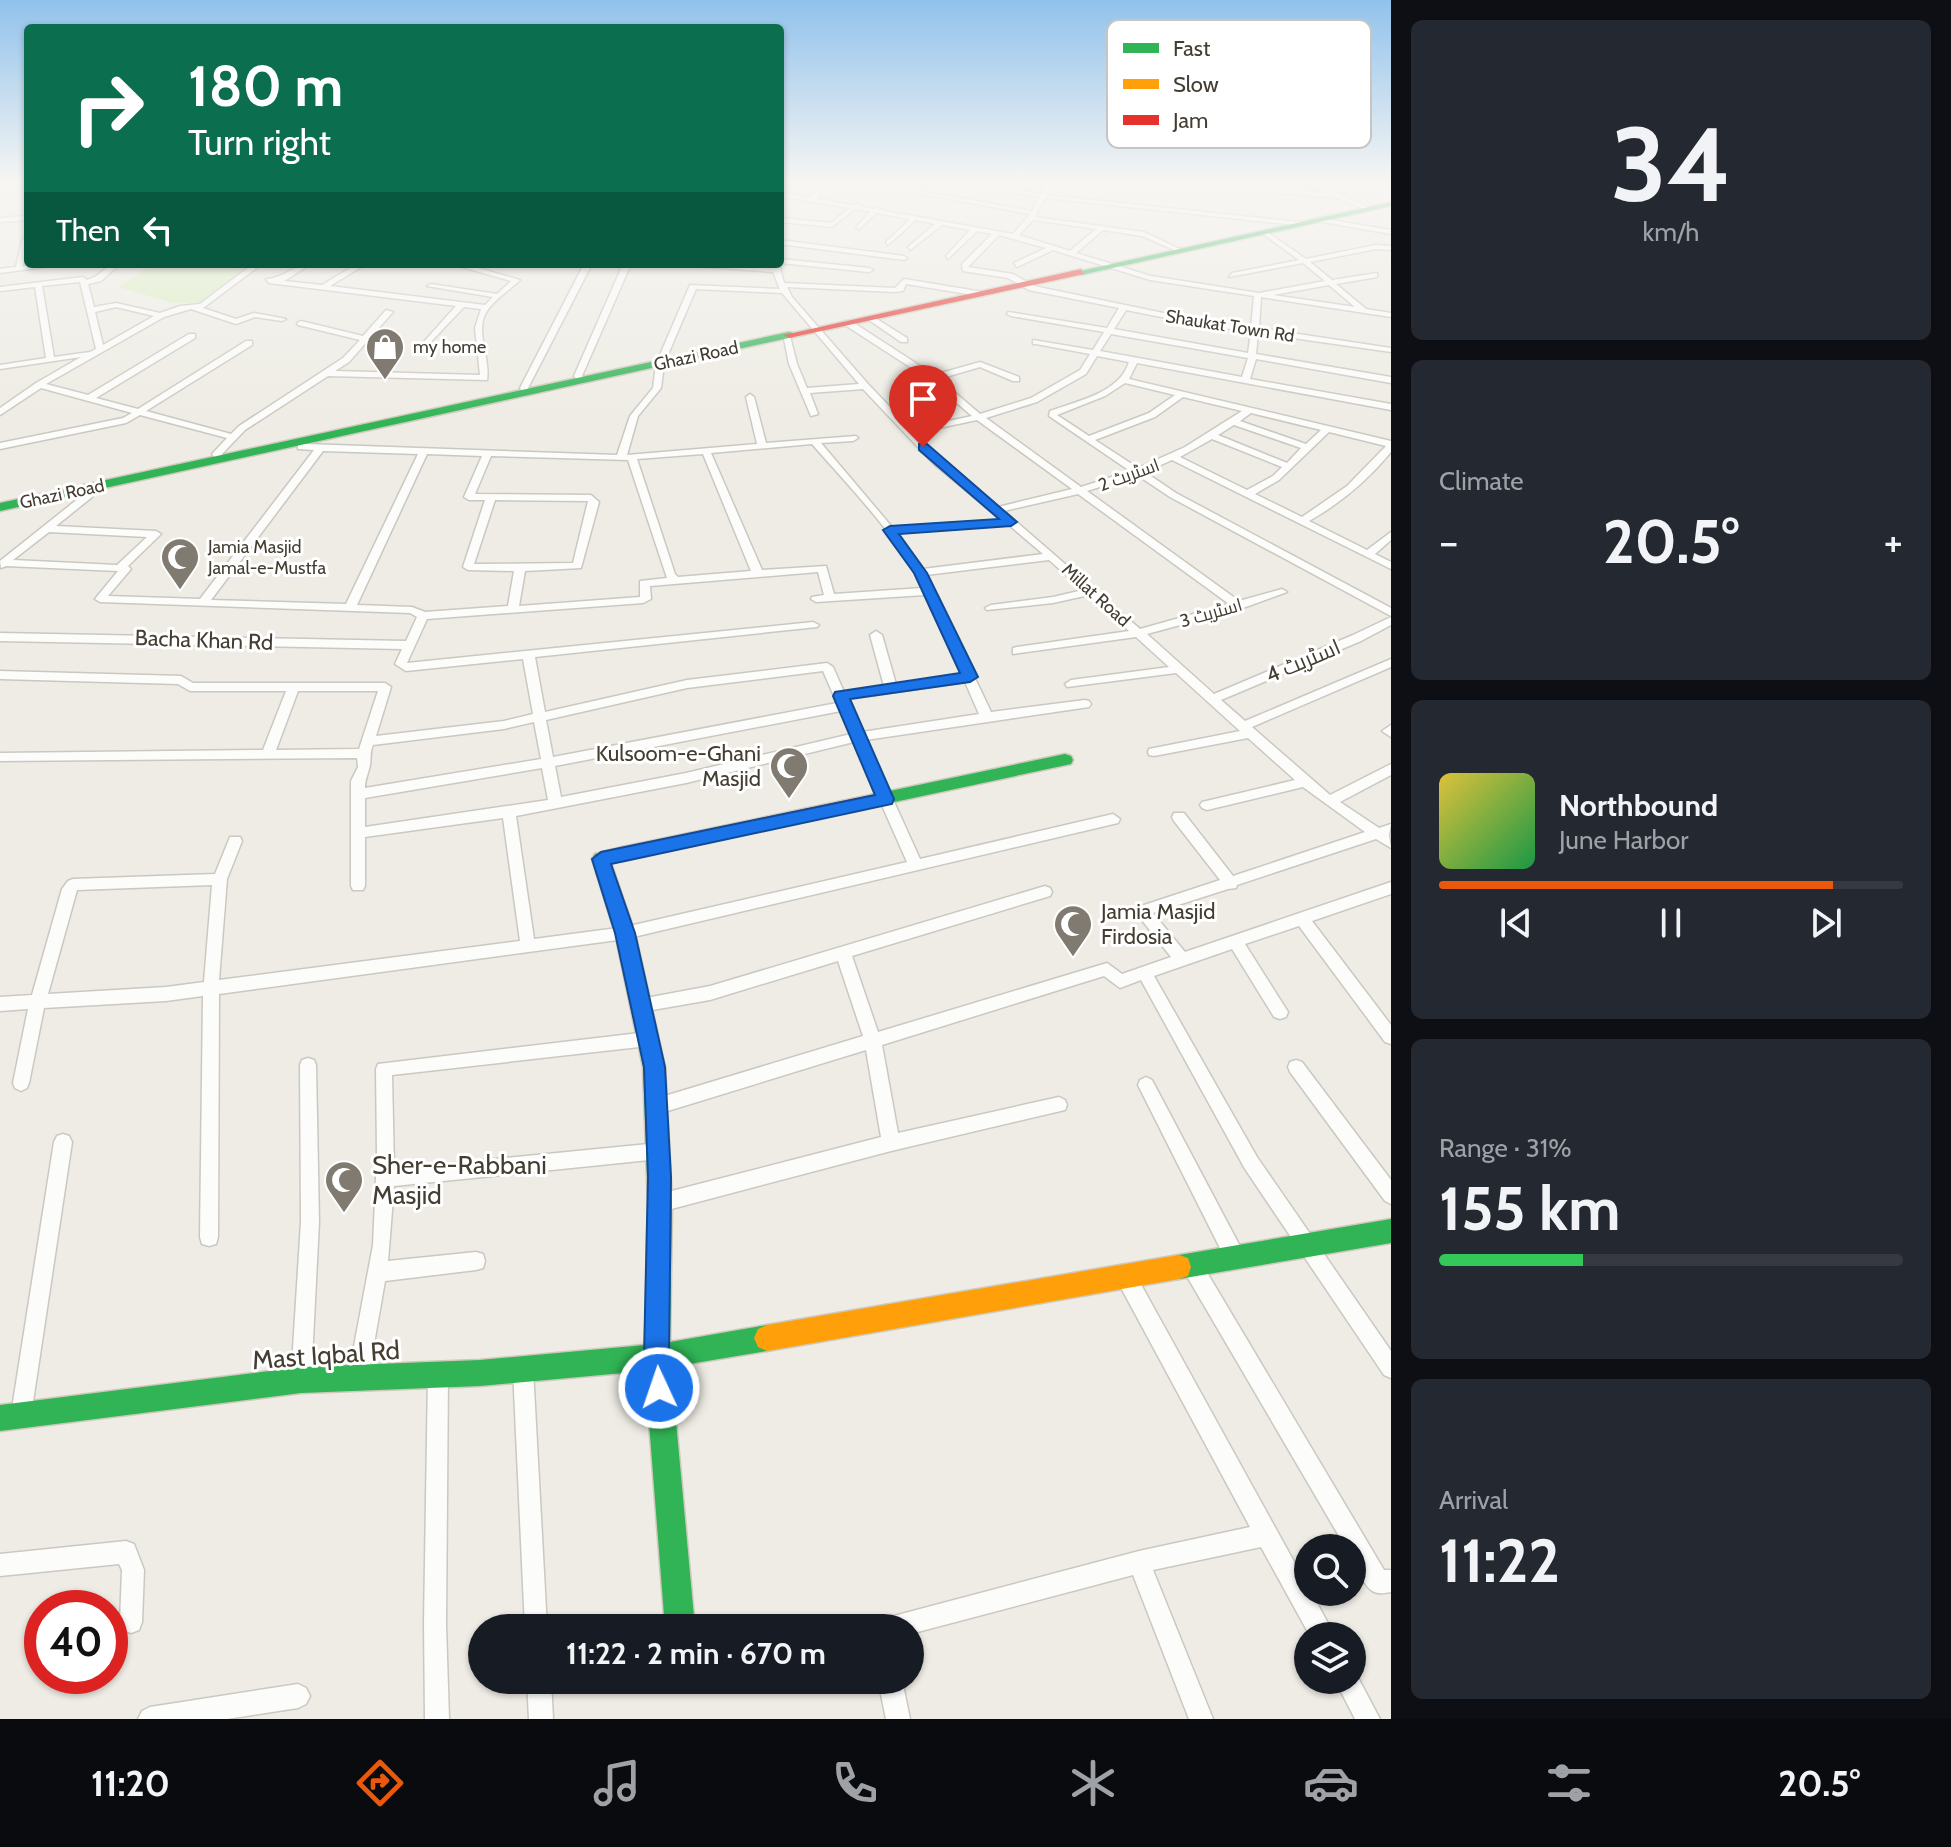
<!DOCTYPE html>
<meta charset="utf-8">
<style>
body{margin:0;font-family:Cabin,Cairo,sans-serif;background:#242831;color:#f1f3f6;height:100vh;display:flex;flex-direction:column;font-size:30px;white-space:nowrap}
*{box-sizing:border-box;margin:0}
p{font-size:26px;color:#9ea1a6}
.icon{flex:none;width:44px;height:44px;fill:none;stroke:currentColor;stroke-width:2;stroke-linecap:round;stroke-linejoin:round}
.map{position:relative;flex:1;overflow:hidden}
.details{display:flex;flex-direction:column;gap:20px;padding:20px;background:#0d0f14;width:560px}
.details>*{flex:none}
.guide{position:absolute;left:24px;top:24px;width:760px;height:244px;border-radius:8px;box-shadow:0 2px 6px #0004;background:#0b6e4f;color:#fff;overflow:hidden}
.fabs{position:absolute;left:1294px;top:1534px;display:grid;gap:16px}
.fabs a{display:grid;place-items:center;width:72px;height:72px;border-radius:50%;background:#171b24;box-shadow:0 2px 6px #0004;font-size:40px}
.speed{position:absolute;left:24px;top:1590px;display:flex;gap:16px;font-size:40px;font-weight:700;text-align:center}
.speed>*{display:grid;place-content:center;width:104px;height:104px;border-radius:50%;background:#171b24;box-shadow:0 2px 6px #0004;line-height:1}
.speed .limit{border:12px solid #d22;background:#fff;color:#111}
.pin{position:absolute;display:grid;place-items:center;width:68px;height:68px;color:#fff;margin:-82px -34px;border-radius:50% 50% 50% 0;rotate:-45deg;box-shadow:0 0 8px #0007}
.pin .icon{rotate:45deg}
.me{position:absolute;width:88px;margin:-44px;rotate:357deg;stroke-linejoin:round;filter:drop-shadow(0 0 6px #0008)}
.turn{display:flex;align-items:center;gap:28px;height:168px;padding:0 32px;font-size:36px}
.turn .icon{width:104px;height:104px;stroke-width:2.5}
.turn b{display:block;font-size:56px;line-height:68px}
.then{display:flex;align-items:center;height:76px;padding:0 32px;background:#0003;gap:16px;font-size:30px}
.big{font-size:60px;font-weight:800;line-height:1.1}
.details .widget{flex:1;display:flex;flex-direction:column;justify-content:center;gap:12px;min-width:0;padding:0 28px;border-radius:12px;background:#242831}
.details .dial{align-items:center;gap:0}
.dial b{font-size:104px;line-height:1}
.song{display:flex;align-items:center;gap:24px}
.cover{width:96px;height:96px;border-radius:12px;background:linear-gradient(135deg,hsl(50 70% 55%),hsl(140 70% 35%))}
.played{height:8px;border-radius:4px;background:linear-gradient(90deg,#ea580c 85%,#363941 85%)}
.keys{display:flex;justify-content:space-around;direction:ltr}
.heat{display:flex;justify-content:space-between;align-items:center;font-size:44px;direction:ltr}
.charge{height:12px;border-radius:6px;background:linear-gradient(90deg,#34c759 31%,#363941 0)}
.trip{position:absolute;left:468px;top:1614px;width:456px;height:80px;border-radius:40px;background:#171b24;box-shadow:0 2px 6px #0004;font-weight:800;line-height:80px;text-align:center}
.tabs{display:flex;height:128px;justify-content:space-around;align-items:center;background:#090b0e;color:#9ea1a6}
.tabs .icon{width:56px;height:56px}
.tabs .selected{color:#ea580c}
.tabs b{font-size:36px;color:#f1f3f6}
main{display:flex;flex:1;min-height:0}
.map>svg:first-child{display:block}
</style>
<main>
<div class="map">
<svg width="1391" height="1719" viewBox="0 0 1391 1719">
<rect width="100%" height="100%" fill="#eeece4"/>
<polygon fill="#daecc1" points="152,264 249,264 200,302 173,303 118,287"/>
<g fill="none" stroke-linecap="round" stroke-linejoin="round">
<g stroke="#cac8c0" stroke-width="3">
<g id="street">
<path d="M824 182H830L816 199 853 205 857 203 859 206 874 209 877 207 880 210 1013 234 1030 214 917 193 920 191 1032 211 1039 197 947 182H963L1041 194 1047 182H1053L1046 195 1306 223 1304 226 1045 198 1035 217 1144 232 1184 251 1179 252 1142 236 1103 230 1076 253 1151 276 1259 293 1325 281 1303 263 1229 277 1232 273 1299 260 1263 234V232H1267L1306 259 1376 245 1391 246V250L1376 249 1310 262 1332 280 1377 273V277L1336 284 1366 309 1391 313V317L1261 297 1259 328 1391 348V352L1258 333 1256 354 1391 377V383L1256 359 1250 379 1391 404V410L1137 363 1129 379 1391 441V452C1368 480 1341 503 1309 521L1367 550 1391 532V540L1375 554 1391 562V569L1172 460 1145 472 1176 493 1391 608V616L1170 497 1137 475 1087 491 1239 601 1282 589 1287 592 1243 608 1147 634 1214 694 1353 635 1391 617V625L1361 641 1221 700 1245 721 1391 659V667L1252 727 1330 795 1391 764V775L1340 802 1379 828 1391 824 1389 835 1391 848 1376 839 1237 885 1236 888 1228 889 1153 913 1185 952 1391 882V894L1312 921 1391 1025V1044L1385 1042 1299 926 1245 944 1288 1012 1286 1017 1280 1019 1274 1017 1232 949 1154 976 1257 1157 1391 1351V1378L1384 1375 1245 1169 1141 980 1120 988 1104 976 882 1045 898 1133 1059 1097 1065 1100 1067 1105 1065 1110 891 1151 660 1212 654 1209 651 1203 654 1197 660 1194 881 1137 866 1050 658 1114 652 1112 650 1106 652 1100 658 1098 863 1036 838 961 710 1000 641 1012 635 1010 633 1005 635 1000 710 986 1045 886 1050 888 1052 892 1050 896 852 956 878 1032 1107 963 1122 974 1171 957 1141 919 1139 915 1141 906 1220 880 1174 821 1172 817 1174 813H1184L1233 876 1365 832 1303 787 1207 810 1202 808 1200 805 1202 802 1295 780 1248 738 1154 756 1149 755 1148 752 1149 749 1154 748 1240 731 1176 673 1067 687 1065 684 1071 680 1169 667 1136 637 1013 654V648L1017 647 1129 631 1089 595 1053 603 987 610 985 608 991 605 1053 597 1083 590 1049 560 926 575 991 712 1085 700 1089 701 1091 704 1089 707 866 740 920 859 1113 814 1120 819 1118 823 625 939 219 994 218 1237 216 1244 209 1246 202 1244 200 1237 203 996 166 1001 44 1008 29 1083 27 1088 21 1091 15 1088 13 1083 28 1009 0 1011V997L32 995 62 889 68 881 73 879 215 874 230 837H240L242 841 227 879 219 980 520 941 503 818 365 837V886L363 890H353L351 886V781L358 767 357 758 0 761V753L263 750 286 691H190L178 684 0 679V671L181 676 193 683H385L391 687 376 736 504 721 533 714 523 659 406 671 395 664 402 649 0 641V633L406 641 417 617 410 613 100 602 95 599 118 571 6 566 1 568 0 561 84 494 83 488 88 485 93 488 92 497 56 526 156 531 161 534 128 566 131 569 108 596 200 599 314 450 298 449V441H304L306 444 617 455 630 416 653 388 656 364 690 285 780 289 773 272 693 266 689 264 772 268 771 264H779L784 283 895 288 904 279 983 292V296H980L906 284 903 291 895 292 787 287 792 297 868 384 911 429 972 416 930 380 845 325V321H851L934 375 980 362 1019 377V381H1013L980 367 939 379 980 414 1031 398 1080 370 1090 354 1036 344H1033V340L1093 350 1104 332 1011 316 1007 314 1008 312 1107 328 1119 308 1029 290 1008 278 963 271 962 264 992 234 977 231 948 259 946 256 970 230 942 225 910 250 908 247 935 224 916 220 888 245 886 242 910 219 876 213 859 229 856 227 870 212 855 209 832 227 780 222V218L831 223 849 208 780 196V192L810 198ZM1033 220 1096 229 1070 251 1019 235ZM999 235 1046 248 1014 263 1017 267 1053 250 1150 280 1254 296 1251 327 1192 319 1034 286 1013 274 968 267ZM1329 285 1355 307 1273 295ZM696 289 782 293 859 384 807 388 797 364 790 336 783 334 789 364 811 416 818 414 810 393 863 389 934 464 1002 520 892 527 821 443 853 441 858 438 856 436 766 443 754 397 750 394 746 397 757 444 627 455 638 416 661 388 664 364ZM1126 310 1192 323 1251 332 1248 353 1114 329ZM1111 334 1248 358 1242 377 1100 351ZM1097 356 1129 362C1120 393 1077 401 1050 411L1049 416 1130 471 1081 487 986 418 1037 402 1086 374ZM1125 383 1175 395 1149 413 1089 436 1057 415 1105 396ZM1183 397 1242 411 1185 447 1138 468 1095 440 1155 417ZM1251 413 1321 430 1306 444 1240 421ZM977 420 1072 489 998 507 940 460 915 433ZM1234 425 1301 448 1287 463 1218 435ZM1329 432 1386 446 1347 486 1302 517 1255 494 1279 480ZM1212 439 1282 467 1273 476 1247 490 1180 457ZM812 444C851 489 897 534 922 588L834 594 826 566 762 570 711 453ZM323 451 418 454 346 604 211 600ZM427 454 482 456 464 497 469 500H485L463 567 468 570 514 571 508 606 425 612 412 607 357 605ZM703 454 751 571 678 577 675 574 637 459ZM491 456 628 460 667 578 640 581V597L519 606 525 571 581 568 599 502 591 495 475 494ZM1078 494 1229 604 1140 629 1004 511ZM495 500 588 501 573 563 474 564ZM1009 525 1043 554 923 569 896 533ZM49 532 147 537 117 565 13 560ZM818 572 824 595 812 597 811 599 816 602 925 595 961 674 896 684 882 635 876 631 870 635 884 686 844 692 833 667 827 663 687 680 545 712 535 657 817 627 819 625 813 622 407 663 427 619 643 603 651 599 650 586ZM823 671 837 703 553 757 546 720 687 688ZM965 682 979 714 862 732 847 699ZM298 691H378L359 749 276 750ZM841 711 851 734 686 773 561 797 555 766ZM534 722 541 759 365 788C365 780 367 777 369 769 372 760 369 754 373 745L504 729ZM854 742 907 862 625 927 534 939 516 816 686 783ZM542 768 548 800 365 827V798ZM212 885 204 982 166 987 48 994 77 890Z"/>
<polygon points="1153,182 1183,182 1328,193 1320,186 1295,182 1324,182 1330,190 1372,209 1367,210 1338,198"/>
<polygon points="1378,182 1385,182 1391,186 1391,191"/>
<polygon points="28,187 28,191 0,193 0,189"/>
<polygon points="28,216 28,220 0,222 0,218"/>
<polygon points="1319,218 1391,230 1391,234 1317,221"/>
<polygon points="25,238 28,242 23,266 67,264 0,273 0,269 16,267 22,240"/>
<polygon points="780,240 904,256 907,258 904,260 780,244"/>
<polygon points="780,259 869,268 873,270 869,272 780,263"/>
<path d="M112 264H120L101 281 88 284 94 307 116 303 160 313 180 306 200 304 253 264H262L203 308 236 319 254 313 286 319 282 321 255 317 236 324 191 309 164 317 46 384 88 395 189 334H195V338L96 398 138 409 246 341H252V345L146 411 231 434 239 426 343 358 360 340 298 325 297 323 301 321 363 336 386 310 393 312 349 362 335 371 480 375 475 328 481 309 464 307 425 348H422V344L456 306 269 283 266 279C283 279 294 264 311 264L284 281 322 285 357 264H366L330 286 485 305 493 297 427 286 431 284 497 294 511 281 452 264H464L520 280C510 290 495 299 487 311 474 330 491 359 487 380L328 376 245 430 222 454 225 459 220 462 217 461 212 454 227 438 140 415 126 423 0 449V443L123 418 132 413 41 388 0 415V408L36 383 81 357 0 369V365L46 358 35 287 0 291V287L83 277 87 280 95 277ZM80 282 96 349 90 352 54 357 42 286ZM116 307 154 316 103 345 95 312Z"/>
<polygon points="584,264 592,264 528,388 531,392 524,394 520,388"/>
<polygon points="623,264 631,264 582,376 586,381 579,383 574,376"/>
<polygon points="872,316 907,338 907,342 901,342 869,320 868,318"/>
<polygon points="1391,725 1391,737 1382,731"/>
<polygon points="648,1032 654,1034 656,1039 654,1044 648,1046 392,1075 394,1169 659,1143 665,1145 668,1151 665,1157 659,1159 394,1186 388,1261 476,1252 483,1254 485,1261 483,1268 476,1270 385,1281 368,1378 365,1385 358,1388 351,1385 348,1378 373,1245 377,1155 376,1069 378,1064"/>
<polygon points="308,1058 314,1060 316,1065 319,1222 311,1380 308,1387 301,1390 294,1387 291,1380 301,1222 300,1065 302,1060"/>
<polygon points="1296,1060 1302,1062 1391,1180 1391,1204 1385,1201 1290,1072 1288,1067 1290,1062"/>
<polygon points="1146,1077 1152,1080 1243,1252 1245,1259 1243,1266 1236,1268 1229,1266 1138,1085 1140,1080"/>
<polygon points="63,1134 69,1136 72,1142 31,1415 28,1422 21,1425 14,1422 11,1415 54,1142 57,1136"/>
<path d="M1192 1257 1199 1259 1384 1570H1391V1592C1385 1593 1377 1595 1371 1590 1362 1583 1352 1559 1352 1548H1346L1185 1273 1183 1266 1185 1259Z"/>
<polygon points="1126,1268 1133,1270 1308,1587 1308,1592 1311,1592 1335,1636 1310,1636 1261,1547 1153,1570 1213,1719 1189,1719 1133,1575 910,1634 910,1628 879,1628 882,1620 890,1617 1139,1551 1250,1527 1119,1284 1117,1277 1119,1270"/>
<polygon points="523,1359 530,1362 533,1369 547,1628 525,1628 513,1369 516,1362"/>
<polygon points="438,1364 445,1367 448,1374 446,1624 449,1719 425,1719 424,1624 428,1374 431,1367"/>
<polygon points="126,1541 134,1544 144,1570 142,1622 139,1630 131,1633 123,1630 120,1622 122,1570 119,1564 0,1576 0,1554"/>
<polygon points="1352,1670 1355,1672 1380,1719 1355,1719 1335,1680 1352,1680"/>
<polygon points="527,1680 551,1680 553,1719 529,1719"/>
<polygon points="878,1680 902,1680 910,1719 886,1719"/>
<polygon points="298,1684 306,1688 310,1696 306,1704 298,1708 227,1719 138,1719 142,1711 150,1707"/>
</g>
</g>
<g stroke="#cec9bb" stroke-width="3">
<g id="fast">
<polygon points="1391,202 1391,206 1081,275 1076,272"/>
<polygon points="789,332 793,333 793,337 0,511 0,503"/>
<polygon points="1065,754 1071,756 1073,760 1071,764 871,807 862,801 871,795"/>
<polygon points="623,847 629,849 632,854 629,859 611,863 635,933 665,1067 672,1203 670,1342 767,1325 776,1329 780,1338 776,1347 767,1351 671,1367 695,1628 665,1628 645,1371 480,1386 301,1393 0,1431 0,1405 301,1367 480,1360 645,1345 648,1203 643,1067 615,933 592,859 595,854"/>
<polygon points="1391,1219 1391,1243 1179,1279 1170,1276 1167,1267 1170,1258 1179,1255"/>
</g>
</g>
<g stroke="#cec9bb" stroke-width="3">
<polygon id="slow" points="1179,1255 1188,1258 1191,1267 1188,1276 1179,1279 767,1351 758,1347 754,1338 758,1329 767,1325"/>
</g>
<g stroke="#cec9bb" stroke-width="3">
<g id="jam">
<polygon points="1081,269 1084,274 789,338 784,335"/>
<polygon points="871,795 880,801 877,805 623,861 617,859 614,854 617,849 623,847"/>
</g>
</g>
<use href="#street" fill="#fcfcfb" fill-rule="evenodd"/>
<use href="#fast" fill="#30b455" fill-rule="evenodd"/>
<use href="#slow" fill="#ff9f0a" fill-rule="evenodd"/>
<use href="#jam" fill="#e5322d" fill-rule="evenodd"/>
</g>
<linearGradient id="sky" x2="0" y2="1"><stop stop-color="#91c2ec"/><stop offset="0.43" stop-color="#f7f6f3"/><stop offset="1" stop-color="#f7f6f3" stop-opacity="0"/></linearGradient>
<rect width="1391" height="423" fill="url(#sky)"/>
<polygon fill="#1a73e8" stroke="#114b97" stroke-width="2" points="919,444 927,444 1017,522 1011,526 899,534 927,573 978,677 970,682 850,699 894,799 892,804 611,864 635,933 665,1067 671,1177 669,1357 672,1388 668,1397 659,1401 650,1397 644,1357 648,1177 644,1067 615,933 592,859 601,852 875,795 833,696 835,692 960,673 914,573 883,530 890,526 999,519 919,450"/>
<defs>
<g id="shop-pin" transform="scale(2)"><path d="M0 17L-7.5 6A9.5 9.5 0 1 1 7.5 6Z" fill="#807a70" stroke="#fff"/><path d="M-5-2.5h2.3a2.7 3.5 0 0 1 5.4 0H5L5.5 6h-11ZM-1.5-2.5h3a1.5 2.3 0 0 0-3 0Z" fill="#fff"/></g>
<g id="mosque-pin" transform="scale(2)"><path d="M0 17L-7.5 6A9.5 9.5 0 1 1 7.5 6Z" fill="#807a70" stroke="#fff"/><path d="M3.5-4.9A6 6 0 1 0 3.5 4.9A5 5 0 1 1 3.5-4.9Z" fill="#fff"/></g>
</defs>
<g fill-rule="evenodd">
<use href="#shop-pin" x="385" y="347"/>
<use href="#mosque-pin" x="180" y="557"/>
<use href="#mosque-pin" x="789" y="766"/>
<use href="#mosque-pin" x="1073" y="924"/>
<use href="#mosque-pin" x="344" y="1180"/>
</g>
<g text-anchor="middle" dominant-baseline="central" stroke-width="6" stroke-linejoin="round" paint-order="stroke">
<g font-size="18" fill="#443d31" stroke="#fff">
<text transform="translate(1230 326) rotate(9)">Shaukat Town Rd</text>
<text transform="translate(696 356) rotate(-12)">Ghazi Road</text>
<text transform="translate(1129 475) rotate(-20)">اسٹریٹ 2</text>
<text transform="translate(62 494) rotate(-12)">Ghazi Road</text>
<text transform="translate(1096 595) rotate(42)">Millat Road</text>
<text transform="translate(1211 613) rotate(-16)">اسٹریٹ 3</text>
</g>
<g font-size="18" fill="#443d31" stroke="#fff" text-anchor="start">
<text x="413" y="347">my home</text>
<text x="208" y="547">Jamia Masjid<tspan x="208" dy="21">Jamal-e-Mustfa</tspan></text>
</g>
<g font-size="22" fill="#443d31" stroke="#fff">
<text transform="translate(204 640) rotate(2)">Bacha Khan Rd</text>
<text transform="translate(1303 661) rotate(-23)">اسٹریٹ 4</text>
</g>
<g font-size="22" fill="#443d31" stroke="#fff" text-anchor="end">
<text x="761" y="753">Kulsoom-e-Ghani<tspan x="761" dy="25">Masjid</tspan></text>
<text x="1101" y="911" text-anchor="start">Jamia Masjid<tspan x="1101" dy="25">Firdosia</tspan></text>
</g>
<g font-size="26" fill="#443d31" stroke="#fff" text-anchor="start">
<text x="372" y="1165">Sher-e-Rabbani<tspan x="372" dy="30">Masjid</tspan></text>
</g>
<g font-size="26" fill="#443d31" stroke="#fff">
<text transform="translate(326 1355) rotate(-4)">Mast Iqbal Rd</text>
</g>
</g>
<rect x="1107" y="20" width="264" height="128" rx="12" fill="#fff" stroke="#c7c5c1" stroke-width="2"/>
<rect x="1123" y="43" width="36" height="10" fill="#30b455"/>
<rect x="1123" y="79" width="36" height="10" fill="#ff9f0a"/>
<rect x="1123" y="115" width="36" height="10" fill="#e5322d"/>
<g font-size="22" fill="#443d31">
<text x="1173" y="56">Fast</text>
<text x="1173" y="92">Slow</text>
<text x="1173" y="128">Jam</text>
</g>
</svg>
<div class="fabs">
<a><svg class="icon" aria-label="search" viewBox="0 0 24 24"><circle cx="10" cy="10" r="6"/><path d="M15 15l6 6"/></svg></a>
<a><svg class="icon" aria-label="layers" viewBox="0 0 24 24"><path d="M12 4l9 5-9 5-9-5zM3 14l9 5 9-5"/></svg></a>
</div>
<div class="speed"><div class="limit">40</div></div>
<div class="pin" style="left:923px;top:447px;background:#d93025"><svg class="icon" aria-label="arrive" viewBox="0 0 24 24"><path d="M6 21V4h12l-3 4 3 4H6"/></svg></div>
<svg class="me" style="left:659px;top:1388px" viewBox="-20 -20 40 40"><circle r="17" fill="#1a73e8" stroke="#fff" stroke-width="3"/><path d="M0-11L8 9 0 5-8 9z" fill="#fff"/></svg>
<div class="trip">11:22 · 2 min · 670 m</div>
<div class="guide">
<div class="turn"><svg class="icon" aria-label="right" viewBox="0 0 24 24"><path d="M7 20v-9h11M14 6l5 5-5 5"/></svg><div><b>180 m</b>Turn right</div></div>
<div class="then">Then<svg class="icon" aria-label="left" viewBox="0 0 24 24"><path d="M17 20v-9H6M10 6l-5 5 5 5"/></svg></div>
</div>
</div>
<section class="details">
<div class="widget dial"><b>34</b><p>km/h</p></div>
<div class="widget"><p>Climate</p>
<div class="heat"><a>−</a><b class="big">20.5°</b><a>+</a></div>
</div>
<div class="widget">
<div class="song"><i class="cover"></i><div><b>Northbound</b><p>June Harbor</p></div></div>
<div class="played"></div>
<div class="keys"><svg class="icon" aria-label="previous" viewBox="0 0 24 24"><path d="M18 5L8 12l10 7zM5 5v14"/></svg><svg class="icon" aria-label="pause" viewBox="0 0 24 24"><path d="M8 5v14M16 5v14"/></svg><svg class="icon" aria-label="next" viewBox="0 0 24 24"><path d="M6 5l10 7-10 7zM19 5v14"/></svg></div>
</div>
<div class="widget"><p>Range · 31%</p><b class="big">155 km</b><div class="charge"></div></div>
<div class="widget"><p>Arrival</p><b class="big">11:22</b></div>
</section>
</main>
<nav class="tabs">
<b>11:20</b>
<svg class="icon selected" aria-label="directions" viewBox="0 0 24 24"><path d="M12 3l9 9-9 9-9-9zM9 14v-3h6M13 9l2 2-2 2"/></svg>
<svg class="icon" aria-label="music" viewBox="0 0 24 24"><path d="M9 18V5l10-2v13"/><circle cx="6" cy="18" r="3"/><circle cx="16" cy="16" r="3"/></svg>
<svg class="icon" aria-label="phone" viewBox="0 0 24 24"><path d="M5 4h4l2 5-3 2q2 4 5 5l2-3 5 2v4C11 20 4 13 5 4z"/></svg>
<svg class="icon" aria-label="climate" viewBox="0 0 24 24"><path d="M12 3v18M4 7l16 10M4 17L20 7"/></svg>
<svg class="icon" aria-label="car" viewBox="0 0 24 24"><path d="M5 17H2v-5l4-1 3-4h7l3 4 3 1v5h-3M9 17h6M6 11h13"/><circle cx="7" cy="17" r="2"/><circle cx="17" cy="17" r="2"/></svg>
<svg class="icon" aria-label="filters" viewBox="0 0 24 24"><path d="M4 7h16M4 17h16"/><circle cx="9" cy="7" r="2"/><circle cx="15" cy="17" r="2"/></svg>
<b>20.5°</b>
</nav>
